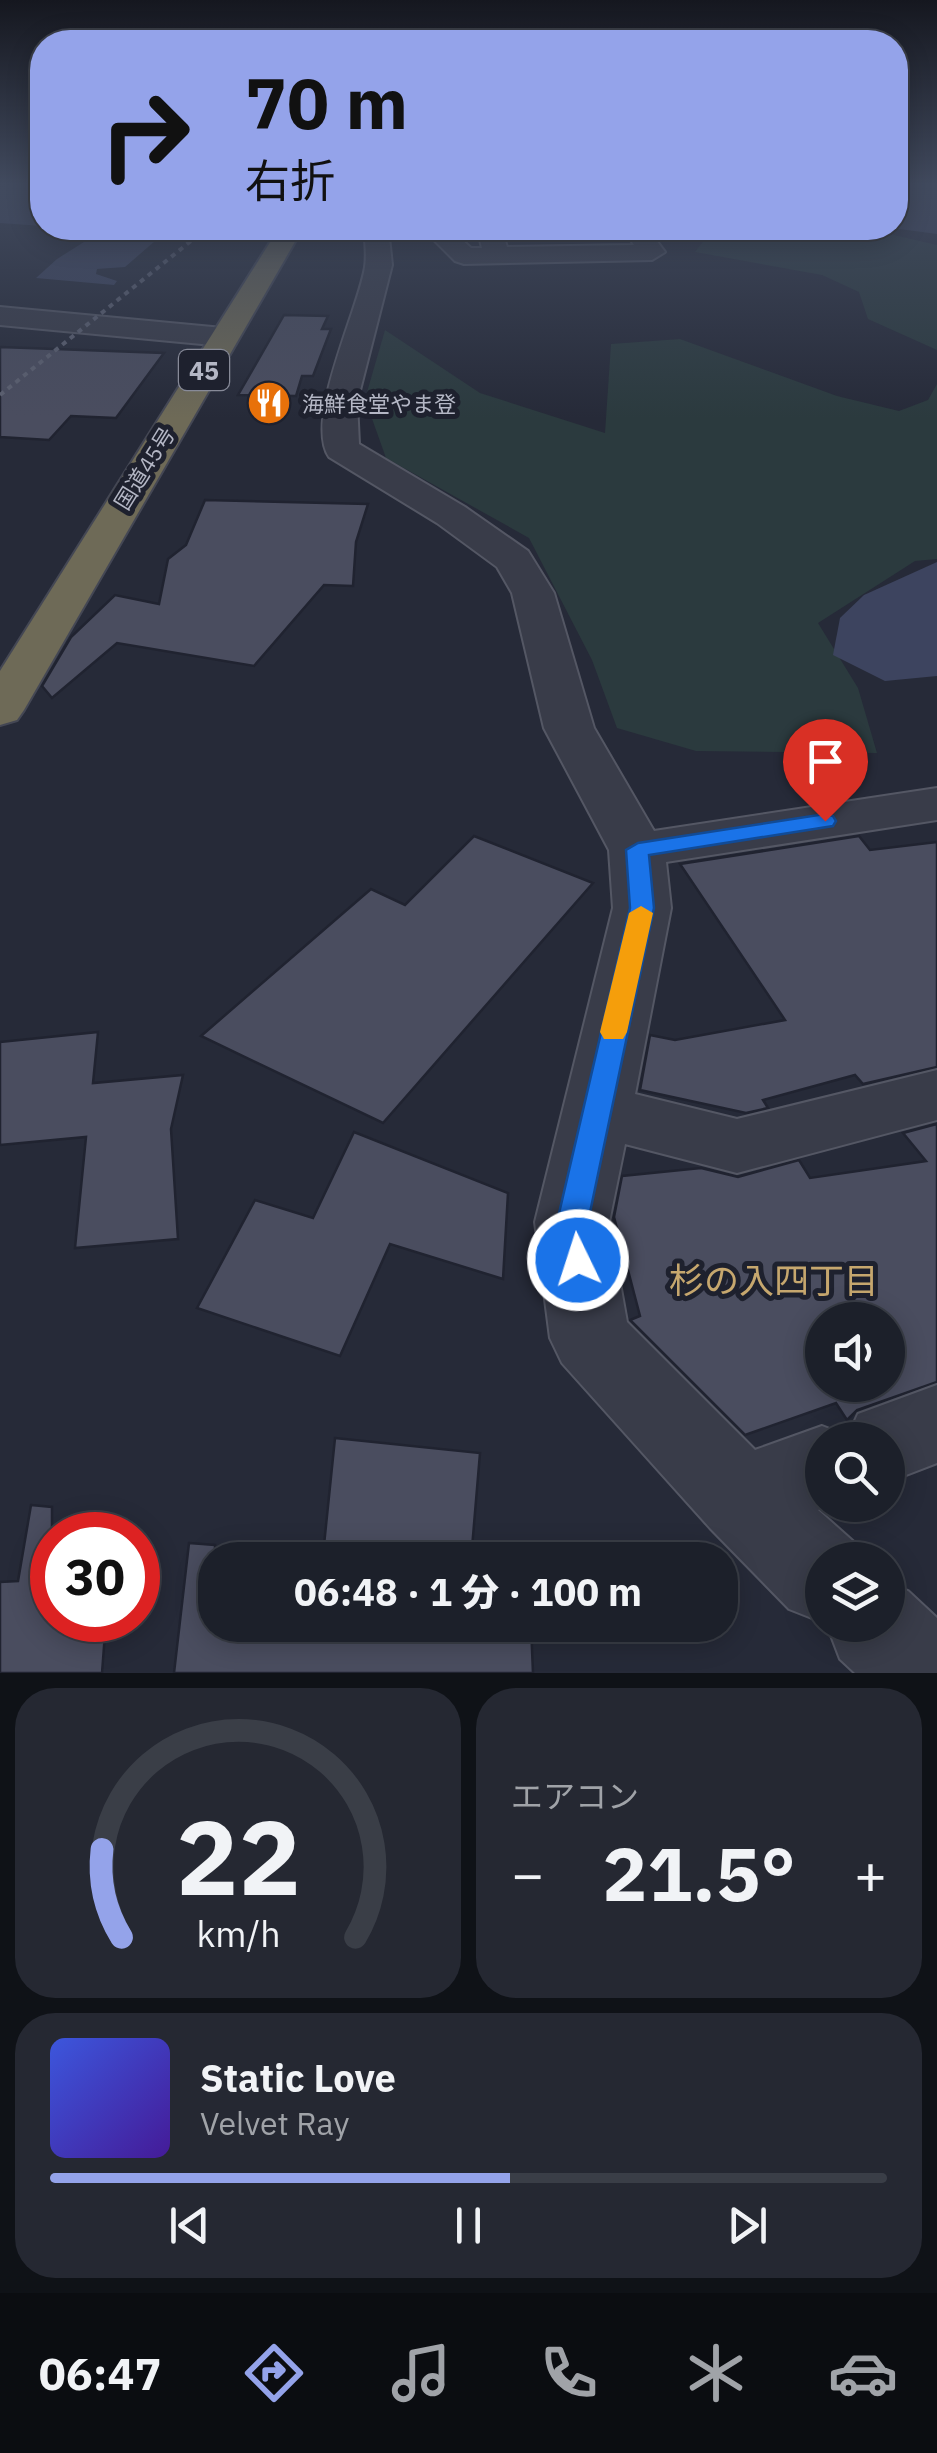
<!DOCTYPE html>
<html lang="ja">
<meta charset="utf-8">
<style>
body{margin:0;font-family:"IBM Plex Sans","Noto Sans JP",sans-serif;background:#252832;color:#f1f3f6;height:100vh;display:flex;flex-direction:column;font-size:38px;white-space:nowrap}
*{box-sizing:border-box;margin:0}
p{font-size:32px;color:#a0a3a8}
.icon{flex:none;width:55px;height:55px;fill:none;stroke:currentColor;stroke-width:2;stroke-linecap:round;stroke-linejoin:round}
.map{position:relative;height:1673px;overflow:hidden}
.drawer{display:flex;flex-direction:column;gap:15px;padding:15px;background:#0f1217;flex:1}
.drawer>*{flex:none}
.hud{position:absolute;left:30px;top:30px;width:878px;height:210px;border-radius:40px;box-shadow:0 5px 25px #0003,0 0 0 2px #3a3e47;background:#94a3ea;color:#111;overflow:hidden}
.tools{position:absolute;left:805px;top:1302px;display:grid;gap:20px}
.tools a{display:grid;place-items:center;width:100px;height:100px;border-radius:50%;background:#1c202a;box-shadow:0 5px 25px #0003,0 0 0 2px #3a3e47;font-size:50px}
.speed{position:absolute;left:30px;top:1512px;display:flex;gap:20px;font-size:50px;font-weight:700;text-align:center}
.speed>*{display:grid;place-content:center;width:130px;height:130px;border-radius:50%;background:#1c202a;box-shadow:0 5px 25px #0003,0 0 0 2px #3a3e47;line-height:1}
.speed .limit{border:15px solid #d22;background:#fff;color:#111}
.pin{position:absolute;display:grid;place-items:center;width:85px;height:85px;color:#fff;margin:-102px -42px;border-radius:50% 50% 50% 0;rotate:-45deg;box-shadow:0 0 10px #0007}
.pin .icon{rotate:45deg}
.me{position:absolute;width:110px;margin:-55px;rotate:356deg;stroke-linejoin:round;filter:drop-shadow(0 0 8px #0008)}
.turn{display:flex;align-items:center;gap:35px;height:210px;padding:0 50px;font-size:45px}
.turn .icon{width:130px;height:130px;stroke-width:2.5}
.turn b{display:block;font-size:70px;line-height:85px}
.big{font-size:75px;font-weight:800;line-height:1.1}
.drawer .tile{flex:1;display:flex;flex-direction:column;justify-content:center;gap:15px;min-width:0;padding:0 35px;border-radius:40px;background:#252832}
.drawer .dial{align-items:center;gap:0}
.dial svg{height:260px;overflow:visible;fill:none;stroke:#3a3e47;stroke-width:7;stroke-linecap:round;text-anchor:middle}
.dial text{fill:#f1f3f6;stroke:none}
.song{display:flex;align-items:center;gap:30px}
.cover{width:120px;height:120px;border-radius:15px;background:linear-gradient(135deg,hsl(230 70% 55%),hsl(260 70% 35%))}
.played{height:10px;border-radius:5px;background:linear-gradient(90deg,#94a3ea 55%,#3a3e47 55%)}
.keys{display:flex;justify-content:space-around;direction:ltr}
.heat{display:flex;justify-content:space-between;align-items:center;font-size:55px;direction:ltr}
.drawer .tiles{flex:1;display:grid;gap:15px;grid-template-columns:1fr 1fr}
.tile:last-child{grid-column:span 2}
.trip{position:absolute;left:198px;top:1542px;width:540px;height:100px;border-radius:40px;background:#1c202a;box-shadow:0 5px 25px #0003,0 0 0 2px #3a3e47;font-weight:800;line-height:100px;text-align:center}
.menu{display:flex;height:160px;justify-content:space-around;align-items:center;background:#0b0d11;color:#a0a3a8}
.menu .icon{width:70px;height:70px}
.menu .selected{color:#94a3ea}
.menu b{font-size:45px;color:#f1f3f6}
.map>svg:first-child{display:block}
</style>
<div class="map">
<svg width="937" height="1673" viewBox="0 0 937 1673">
<rect width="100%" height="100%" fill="#262a38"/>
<g fill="#2b3a3e">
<polygon points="840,228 864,228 937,245 937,350 868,319 859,292 822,275 695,252 709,234"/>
<polygon points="385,330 480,393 605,433 611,344 680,339 837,396 899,411 928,400 937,384 937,559 915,561 818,623 858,688 877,753 696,751 617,728 592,660 529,538 386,458 365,399"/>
</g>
<g fill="#3d445f">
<polygon points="13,184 42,184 42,226 0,223 0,188"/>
<polygon points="895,184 937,184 937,234 892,228 895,228"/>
<polygon points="69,228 170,228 125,267 97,269 96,274 117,281 114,285 36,278 57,259 103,230"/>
<polygon points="937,562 937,676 885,681 833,655 840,618 864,595"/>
</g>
<g fill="#4a4d5f" stroke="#202330" stroke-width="2.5" fill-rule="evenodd">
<polygon points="284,315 328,316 322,329 331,329 313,376 302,376 296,396 238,395"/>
<polygon points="0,347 164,353 116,418 71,416 49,440 0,437"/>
<polygon points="205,500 368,504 356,542 353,586 324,585 254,666 117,643 52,698 42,686 71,637 115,595 159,604 168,559 186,545"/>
<polygon points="474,836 593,883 383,1123 201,1036 371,889 405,905"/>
<polygon points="859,836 870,850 937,842 937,1067 863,1084 855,1075 763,1100 768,1108 746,1113 640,1090 650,1035 675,1040 785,1020 680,864"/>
<polygon points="98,1032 93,1083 183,1075 171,1129 178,1239 75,1248 86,1137 0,1145 0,1042"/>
<path d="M937 1124V1382L857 1410 847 1420 836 1403 745 1435 630 1320 640 1316 614 1217 622 1176 701 1168 738 1177 799 1160 810 1178 926 1161 903 1133ZM822 1320H888V1385H822Z"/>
<polygon points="354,1132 508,1193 503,1279 390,1244 340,1356 197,1308 255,1200 313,1218"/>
<polygon points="335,1438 480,1453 471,1560 433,1560 324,1545"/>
<polygon points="31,1505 52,1507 52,1620 106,1620 102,1673 0,1673 0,1582 18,1581"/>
<polygon points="189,1543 215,1545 215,1625 531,1625 533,1673 174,1673"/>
</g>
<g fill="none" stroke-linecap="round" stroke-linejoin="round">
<g stroke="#545764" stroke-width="4">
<g id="minor">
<path d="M364 228H388L392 265 357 402 359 444 465 507 528 551 554 593 594 728 654 831 937 788V820L666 862 671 908 635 1094 737 1119 937 1070V1120L737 1173 625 1144 609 1222 627 1322 755 1450 822 1426 848 1436 858 1414 937 1385V1463L888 1482V1440H822V1505H831L818 1510 855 1543 862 1560H822V1622L789 1609 710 1528 562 1363 550 1338 535 1222 613 908 609 850 544 728 512 593 497 567 437 523 329 457C304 420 358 311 365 267 367 255 365 240 364 228Z"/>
<polygon points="416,228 449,228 471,248 482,248 477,228 501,228 507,247 634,245 623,228 647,228 665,252 652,260 464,264 455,261 430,236"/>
<polygon points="0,307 223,328 233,331 238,337 233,343 223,346 0,325"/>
<polygon points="888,1583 908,1591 937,1618 937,1673 855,1673 840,1659 827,1625 888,1625"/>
</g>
</g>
<g stroke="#444754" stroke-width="4">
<polygon id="highway" points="279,228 303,228 24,710 17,720 0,725 0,671"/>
</g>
<use href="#minor" fill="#393c49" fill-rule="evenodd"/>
<use href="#highway" fill="#6e6a57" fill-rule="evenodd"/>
<polyline stroke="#5d6171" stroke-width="4" stroke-dasharray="5 5" stroke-linecap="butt" points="0,395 207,228"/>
</g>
<linearGradient id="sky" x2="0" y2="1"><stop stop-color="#15171f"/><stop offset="0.44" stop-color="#414a5e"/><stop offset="1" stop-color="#414a5e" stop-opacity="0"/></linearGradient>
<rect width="937" height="418" fill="url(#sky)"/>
<polygon fill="#1a73e8" stroke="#114b97" stroke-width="2.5" points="825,814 833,816 836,821 833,826 649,855 654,908 588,1222 594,1260 589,1270 578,1274 567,1270 557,1222 630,908 626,850 638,843"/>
<polygon fill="#f59e0b" points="641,906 653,913 627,1032 623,1039 604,1039 600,1032 629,913"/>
<defs>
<g id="restaurant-disc" transform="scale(2.25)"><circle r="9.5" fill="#e8710a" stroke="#1e212e"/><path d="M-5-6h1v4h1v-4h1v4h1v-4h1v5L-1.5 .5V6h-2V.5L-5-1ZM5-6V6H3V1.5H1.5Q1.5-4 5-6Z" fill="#fff"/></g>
</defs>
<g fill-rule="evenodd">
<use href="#restaurant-disc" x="269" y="403"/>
</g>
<g text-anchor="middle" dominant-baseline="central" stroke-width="10" stroke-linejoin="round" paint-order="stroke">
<g font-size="22" fill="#b4b7c5" stroke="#1e212e" text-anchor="start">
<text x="302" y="403">海鮮食堂やま登</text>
</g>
<g font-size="22" fill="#b4b7c5" stroke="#1e212e">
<text transform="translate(144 468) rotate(-58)">国道45号</text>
</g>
<rect fill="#1e212e" stroke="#878a98" stroke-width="2.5" x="179" y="350" width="50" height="40" rx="8"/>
<g font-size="25" font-weight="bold" fill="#b4b7c5">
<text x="204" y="370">45</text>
</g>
<g font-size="35" fill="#c6a76e" stroke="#1e212e">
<text x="774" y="1280">杉の入四丁目</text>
</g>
</g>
</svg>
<div class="tools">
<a><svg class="icon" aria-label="sound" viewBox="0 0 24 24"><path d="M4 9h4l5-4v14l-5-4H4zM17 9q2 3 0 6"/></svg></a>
<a><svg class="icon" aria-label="search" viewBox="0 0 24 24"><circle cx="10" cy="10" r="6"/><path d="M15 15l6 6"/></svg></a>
<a><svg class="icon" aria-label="layers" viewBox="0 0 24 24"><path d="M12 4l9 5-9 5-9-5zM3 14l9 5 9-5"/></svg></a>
</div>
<div class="speed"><div class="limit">30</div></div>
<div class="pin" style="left:825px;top:821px;background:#d93025"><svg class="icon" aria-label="arrive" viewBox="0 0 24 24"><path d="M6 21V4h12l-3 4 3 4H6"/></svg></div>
<svg class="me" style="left:578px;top:1260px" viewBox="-20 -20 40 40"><circle r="17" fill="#1a73e8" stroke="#fff" stroke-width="3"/><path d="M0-11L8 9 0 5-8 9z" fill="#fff"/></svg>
<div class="trip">06:48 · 1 分 · 100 m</div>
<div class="hud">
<div class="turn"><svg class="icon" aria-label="right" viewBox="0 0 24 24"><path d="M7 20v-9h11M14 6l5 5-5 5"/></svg><div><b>70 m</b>右折</div></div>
</div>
</div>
<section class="drawer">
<div class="tiles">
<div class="tile dial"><svg viewBox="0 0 100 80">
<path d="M14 69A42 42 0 1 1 86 69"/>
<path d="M14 69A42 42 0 0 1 8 42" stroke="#94a3ea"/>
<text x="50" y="56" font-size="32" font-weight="700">22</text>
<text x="50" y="72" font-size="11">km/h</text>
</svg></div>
<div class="tile"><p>エアコン</p>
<div class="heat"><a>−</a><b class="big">21.5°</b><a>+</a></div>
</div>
<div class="tile">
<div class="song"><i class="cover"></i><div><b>Static Love</b><p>Velvet Ray</p></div></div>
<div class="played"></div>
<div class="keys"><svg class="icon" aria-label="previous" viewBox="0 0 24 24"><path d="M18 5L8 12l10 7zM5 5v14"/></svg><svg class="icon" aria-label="pause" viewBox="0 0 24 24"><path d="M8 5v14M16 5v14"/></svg><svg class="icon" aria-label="next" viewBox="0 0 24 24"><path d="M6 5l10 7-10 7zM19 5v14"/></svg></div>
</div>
</div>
</section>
<nav class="menu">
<b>06:47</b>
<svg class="icon selected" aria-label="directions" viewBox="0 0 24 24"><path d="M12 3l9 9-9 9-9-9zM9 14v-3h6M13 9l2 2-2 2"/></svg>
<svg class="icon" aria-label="music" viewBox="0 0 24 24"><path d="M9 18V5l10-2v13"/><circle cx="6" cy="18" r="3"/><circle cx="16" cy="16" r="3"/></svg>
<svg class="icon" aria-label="phone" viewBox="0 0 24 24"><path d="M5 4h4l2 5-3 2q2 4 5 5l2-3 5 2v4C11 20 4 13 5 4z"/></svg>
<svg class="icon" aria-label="climate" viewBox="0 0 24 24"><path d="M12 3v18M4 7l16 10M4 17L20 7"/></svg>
<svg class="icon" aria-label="car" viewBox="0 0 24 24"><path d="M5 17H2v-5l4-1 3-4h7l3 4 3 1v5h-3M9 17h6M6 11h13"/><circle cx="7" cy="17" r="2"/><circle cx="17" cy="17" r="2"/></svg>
</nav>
